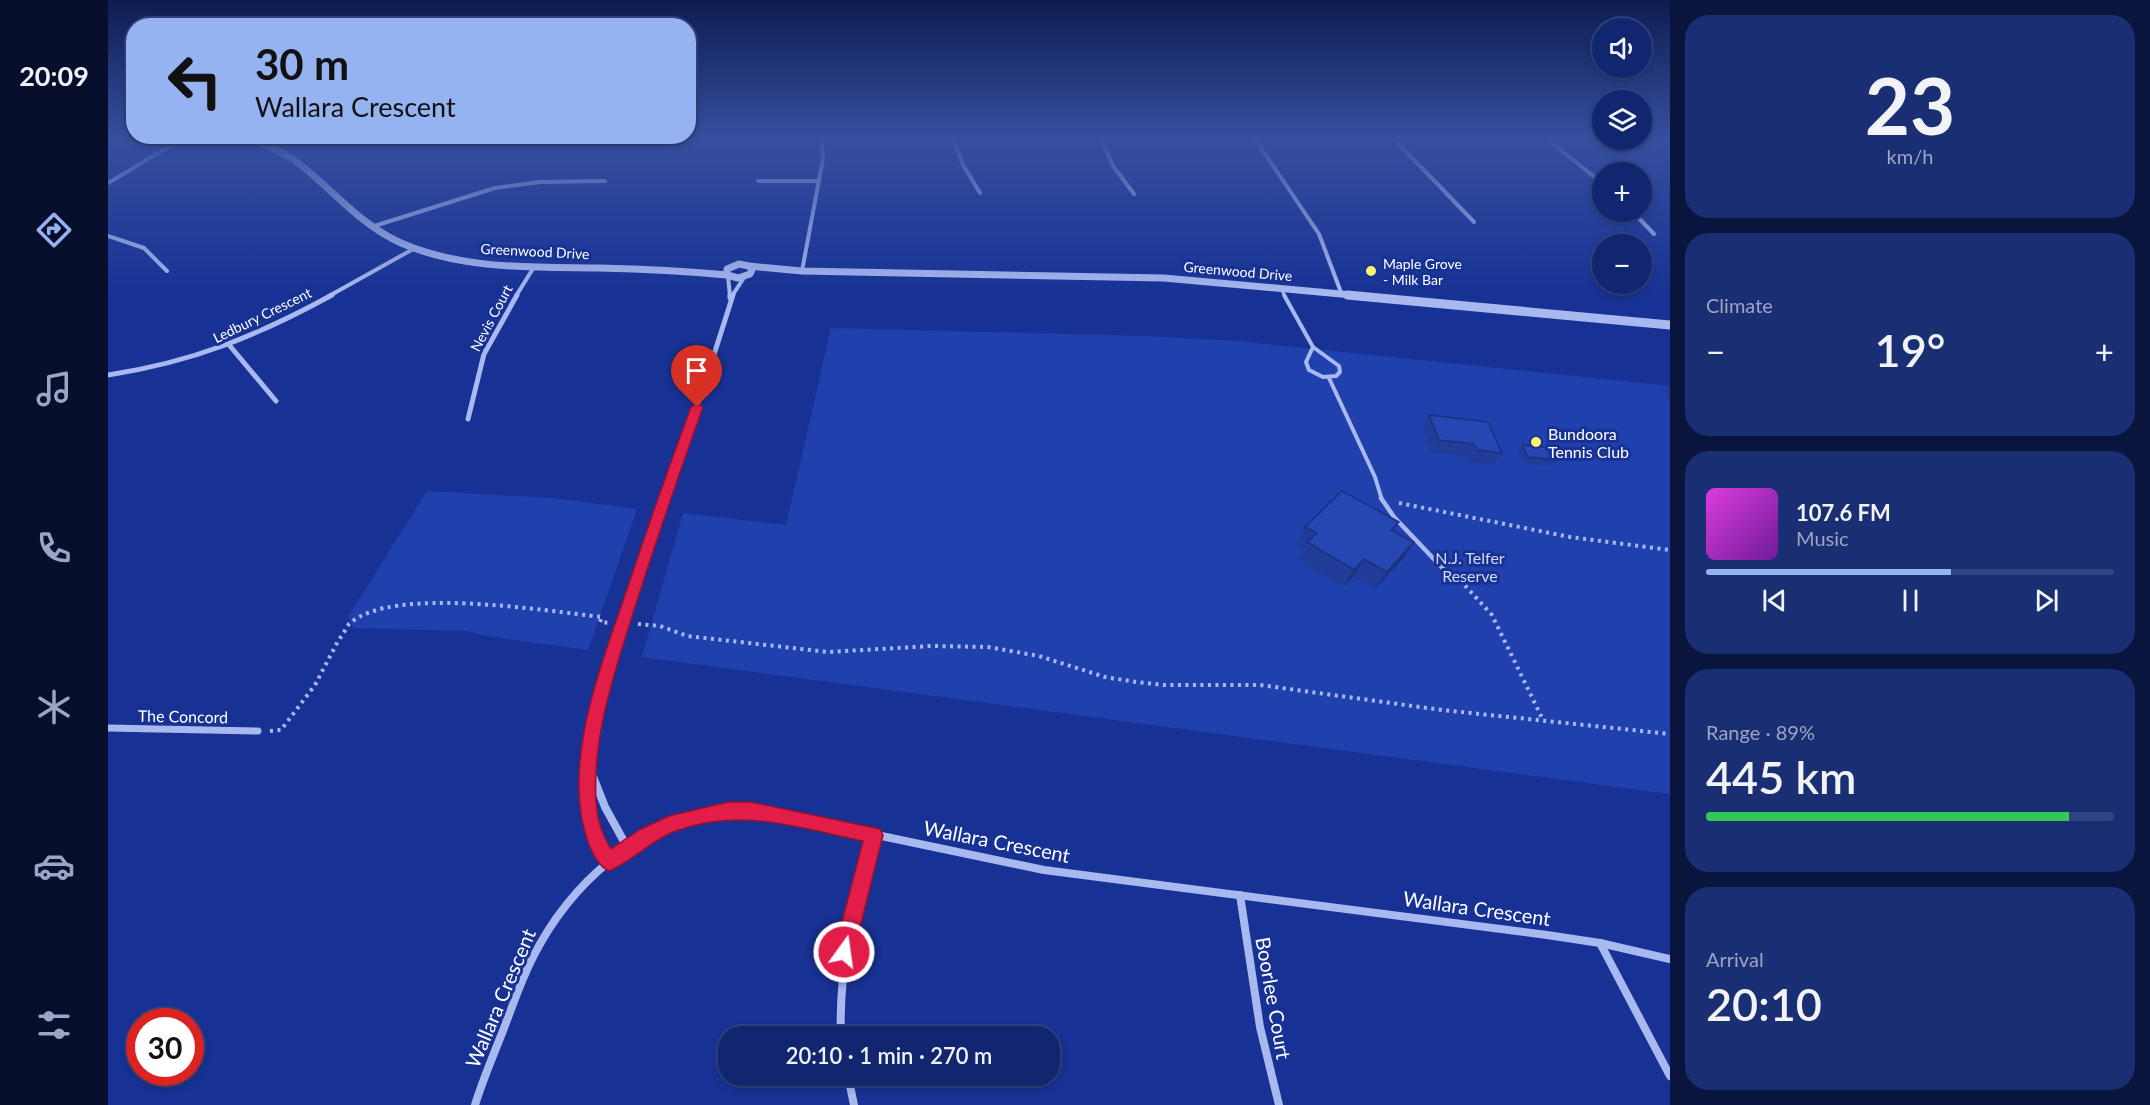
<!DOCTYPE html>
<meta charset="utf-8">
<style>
body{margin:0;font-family:Lato,sans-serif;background:#1a2e74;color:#f1f3f6;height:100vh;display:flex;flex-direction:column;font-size:22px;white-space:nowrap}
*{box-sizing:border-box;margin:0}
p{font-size:20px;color:#9ca5c3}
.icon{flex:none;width:33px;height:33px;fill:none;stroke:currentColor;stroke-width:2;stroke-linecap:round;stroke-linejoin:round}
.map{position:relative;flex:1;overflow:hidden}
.sheet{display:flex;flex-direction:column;gap:15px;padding:15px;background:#09153d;width:480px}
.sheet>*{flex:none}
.banner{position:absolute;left:18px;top:18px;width:570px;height:126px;border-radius:24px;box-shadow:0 3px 9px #0003,0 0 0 2px #304382;background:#95b2f1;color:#111;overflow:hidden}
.tools{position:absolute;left:1484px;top:18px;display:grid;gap:12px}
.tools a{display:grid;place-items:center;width:60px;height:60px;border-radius:50%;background:#11266f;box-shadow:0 3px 9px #0003,0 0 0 2px #304382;font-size:30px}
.speed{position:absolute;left:18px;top:1008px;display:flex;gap:12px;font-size:30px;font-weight:700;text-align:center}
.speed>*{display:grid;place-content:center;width:78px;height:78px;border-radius:50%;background:#11266f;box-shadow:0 3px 9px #0003,0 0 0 2px #304382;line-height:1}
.speed .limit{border:9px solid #d22;background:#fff;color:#111}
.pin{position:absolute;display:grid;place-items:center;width:51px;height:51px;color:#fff;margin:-62px -26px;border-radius:50% 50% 50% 0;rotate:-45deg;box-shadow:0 0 6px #0007}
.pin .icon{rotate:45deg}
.me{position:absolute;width:66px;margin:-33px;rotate:14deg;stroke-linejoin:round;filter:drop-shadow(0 0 4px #0008)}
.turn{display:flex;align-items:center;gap:21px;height:126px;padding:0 30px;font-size:27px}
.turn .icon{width:78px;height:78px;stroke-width:2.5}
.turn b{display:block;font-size:42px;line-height:51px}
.big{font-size:45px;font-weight:600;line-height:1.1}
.sheet .card{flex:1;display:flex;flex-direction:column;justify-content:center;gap:9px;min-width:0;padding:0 21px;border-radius:24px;background:#1a2e74}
.sheet .dial{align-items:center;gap:0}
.dial b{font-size:78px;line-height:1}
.song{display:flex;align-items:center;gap:18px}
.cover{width:72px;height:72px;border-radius:9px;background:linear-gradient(135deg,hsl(300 70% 55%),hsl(280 70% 35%))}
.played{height:6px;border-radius:3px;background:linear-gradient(90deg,#95b2f1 60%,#304382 60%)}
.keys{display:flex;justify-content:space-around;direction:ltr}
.heat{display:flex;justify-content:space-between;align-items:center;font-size:33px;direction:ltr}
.charge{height:9px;border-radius:4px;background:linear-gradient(90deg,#34c759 89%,#304382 0)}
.trip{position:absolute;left:610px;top:1026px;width:342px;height:60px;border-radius:24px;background:#11266f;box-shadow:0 3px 9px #0003,0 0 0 2px #304382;font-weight:600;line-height:60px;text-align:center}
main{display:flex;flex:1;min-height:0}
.tabs{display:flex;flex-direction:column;width:108px;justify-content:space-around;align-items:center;background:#070f2c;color:#9ca5c3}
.tabs .icon{width:42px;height:42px}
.tabs .selected{color:#95b2f1}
.tabs b{font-size:27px;color:#f1f3f6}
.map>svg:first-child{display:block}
</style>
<main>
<nav class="tabs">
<b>20:09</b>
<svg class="icon selected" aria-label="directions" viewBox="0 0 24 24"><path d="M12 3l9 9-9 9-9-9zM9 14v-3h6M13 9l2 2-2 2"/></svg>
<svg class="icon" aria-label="music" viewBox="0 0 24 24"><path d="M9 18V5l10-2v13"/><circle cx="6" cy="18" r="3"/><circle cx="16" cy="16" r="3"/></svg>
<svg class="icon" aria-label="phone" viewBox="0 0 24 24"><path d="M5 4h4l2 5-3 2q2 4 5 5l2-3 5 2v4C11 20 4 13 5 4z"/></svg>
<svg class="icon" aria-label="climate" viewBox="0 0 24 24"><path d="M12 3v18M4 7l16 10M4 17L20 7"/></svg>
<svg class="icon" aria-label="car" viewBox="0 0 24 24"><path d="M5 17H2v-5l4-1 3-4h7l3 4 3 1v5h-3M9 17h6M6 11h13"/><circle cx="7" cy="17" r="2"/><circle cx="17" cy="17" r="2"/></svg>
<svg class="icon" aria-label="filters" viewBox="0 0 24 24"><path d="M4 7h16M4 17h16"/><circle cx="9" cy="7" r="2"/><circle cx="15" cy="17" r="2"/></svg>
</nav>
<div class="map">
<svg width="1562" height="1105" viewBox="0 0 1562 1105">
<rect width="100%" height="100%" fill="#173294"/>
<g fill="#2041ad">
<polygon points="723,328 1038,336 1128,341 1562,386 1562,794 534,657 575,513 678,525"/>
<polygon points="319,491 444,498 529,509 480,650 372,635 360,631 246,628 240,617"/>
</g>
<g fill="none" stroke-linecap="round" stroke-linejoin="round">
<g stroke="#a8b9f0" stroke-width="4" stroke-dasharray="3 4.5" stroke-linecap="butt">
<polyline points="1291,503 1462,537 1562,550"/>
<polyline points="1352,580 1384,615 1435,720"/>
<polyline points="530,624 552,626 579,636 720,652 824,646 880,647 931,656 997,677 1028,682 1056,685 1152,685 1334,710 1562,734"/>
<path d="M162 731 173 730 207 685 229 643 241 624C283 585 438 611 494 617L492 622 501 623"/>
</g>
<polyline stroke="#a8b9f0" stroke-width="3" points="1173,289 1177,296"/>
<g stroke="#a8b9f0" stroke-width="4">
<polyline points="1176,295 1205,347"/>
<polygon points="1205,347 1231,366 1232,372 1228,376 1215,377 1201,370 1198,362"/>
<polyline points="1221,378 1267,477 1274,500"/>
</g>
<polyline stroke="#a8b9f0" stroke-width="4.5" points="1273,498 1286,517 1342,576"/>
<g stroke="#a8b9f0" stroke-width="4">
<polyline points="845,139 855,165 872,193"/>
<polyline points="993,139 1005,166 1026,194"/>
<polyline points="1147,139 1211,234 1234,295"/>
<polyline points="1286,139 1366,222"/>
<polyline points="1439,139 1494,183"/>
<polyline points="160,144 174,139"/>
<polyline points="650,181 711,181"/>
<polyline points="0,183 74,139"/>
<polyline points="1525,212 1546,234"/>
<polyline points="263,227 387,188 432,182 497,181"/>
<polyline points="0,236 36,248 59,271"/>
<polyline points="694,271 715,159 714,139"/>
<polyline points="620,276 622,296"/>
<polyline points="221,296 307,248"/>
<polyline points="408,296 426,267"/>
<polyline points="624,296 637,276"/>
</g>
<g stroke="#a8b9f0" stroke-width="5">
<polyline points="622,295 622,298"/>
<polyline points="122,346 168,401"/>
<path d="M0 375C85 362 149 336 224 295"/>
<polyline points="360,419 376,354 409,295"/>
<polyline points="555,500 595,389 625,295"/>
</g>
<g stroke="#a8b9f0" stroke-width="7">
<polyline points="0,728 150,731"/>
<polyline points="482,763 483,743 496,682 556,498"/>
</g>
<g stroke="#a8b9f0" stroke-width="8">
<path d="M482 762C479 802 479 827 501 862"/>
<polyline points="482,769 497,807 519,847"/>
<polyline points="1132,895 1152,1027 1171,1105"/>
<polyline points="1492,943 1562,1076"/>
<path d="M733 1036C730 966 748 902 766 835"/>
<polyline points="740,1076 746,1105"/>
<path d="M367 1105C375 1079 386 1054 396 1028 407 999 417 970 432 944 471 875 545 812 628 811 645 810 661 813 678 816L936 870 1439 935 1492 943 1562 959"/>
</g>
<g stroke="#a8b9f0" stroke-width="7">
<path d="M144 139C158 145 172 151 185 159 222 186 250 224 293 243 355 270 425 267 491 268 534 269 576 271 619 275"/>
<polygon points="631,264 641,266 644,270 642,274 630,278 619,275 619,269"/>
<polyline points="641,266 694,271 1056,278 1255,296"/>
</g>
<polyline stroke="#a8b9f0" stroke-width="9" points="1239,295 1562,325"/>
</g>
<g fill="#213c99">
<polygon points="1562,384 1562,402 1556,392"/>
<polygon points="1321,415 1394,453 1386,465 1360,462 1358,456 1323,452 1314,427"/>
<polygon points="1414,445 1450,460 1445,466 1416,463 1410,451"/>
<polygon points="1291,522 1285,531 1306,542 1294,560 1267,589 1245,577 1235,587 1190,560 1196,549 1187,544 1197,527"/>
</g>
<g fill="#1b317d">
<polygon points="1306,542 1294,560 1267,589 1279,572"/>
<polygon points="1256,559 1245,577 1235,587 1246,570"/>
</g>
<g fill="#2646b2" stroke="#1b317d" stroke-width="1.5">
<polygon points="1321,415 1380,422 1394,453 1369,450 1366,444 1331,440"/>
<polygon points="1414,445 1443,448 1450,460 1420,457"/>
<polygon points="1234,491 1291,522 1283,530 1306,542 1279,572 1256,559 1246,570 1199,542 1209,533 1197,527"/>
</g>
<linearGradient id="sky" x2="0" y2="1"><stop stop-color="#0d1c51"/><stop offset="0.47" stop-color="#364f9f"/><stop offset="1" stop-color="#364f9f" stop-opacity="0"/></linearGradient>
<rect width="1562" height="294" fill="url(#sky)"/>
<path fill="#e11d48" stroke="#92132f" stroke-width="1.5" d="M589 403 595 407C571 474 548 542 526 610 507 672 484 736 488 802 489 819 494 835 503 849L531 830 561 816 620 802H643L772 829 775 835 746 952 743 959 736 962 729 959 726 952 755 841C692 828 632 807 568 831 543 840 525 861 501 871 490 866 484 853 480 842 453 765 492 669 517 595 538 532 560 469 583 407Z"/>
<g fill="#fff467" stroke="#173294" stroke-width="2">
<circle cx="1263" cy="271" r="6"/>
<circle cx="1428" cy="442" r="6"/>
</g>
<g text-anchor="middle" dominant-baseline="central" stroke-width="6" stroke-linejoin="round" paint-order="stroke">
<g font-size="14" fill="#fff" stroke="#173294">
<text transform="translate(427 251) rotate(3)">Greenwood Drive</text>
<text transform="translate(1130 271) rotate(5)">Greenwood Drive</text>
<text transform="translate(154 315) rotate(-26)">Ledbury Crescent</text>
<text transform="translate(383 318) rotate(-62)">Nevis Court</text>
</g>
<g font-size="14" fill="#fff" stroke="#173294" text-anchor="start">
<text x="1275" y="263">Maple Grove<tspan x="1275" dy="16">- Milk Bar</tspan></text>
</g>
<g font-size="16" fill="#fff" stroke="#173294" text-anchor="start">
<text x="1440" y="433">Bundoora<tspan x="1440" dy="18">Tennis Club</tspan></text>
</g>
<g font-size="16" fill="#ced9fc" stroke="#173294">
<text x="1362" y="557">N.J. Telfer<tspan x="1362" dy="18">Reserve</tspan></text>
</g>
<g font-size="16" fill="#fff" stroke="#173294">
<text transform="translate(75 716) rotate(1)">The Concord</text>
</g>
<g font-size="20" fill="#fff" stroke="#173294">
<text transform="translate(889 841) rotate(11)">Wallara Crescent</text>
<text transform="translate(1369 908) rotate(8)">Wallara Crescent</text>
<text transform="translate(392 998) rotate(-67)">Wallara Crescent</text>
<text transform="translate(1166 998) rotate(80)">Boorlee Court</text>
</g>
</g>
</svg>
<div class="tools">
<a><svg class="icon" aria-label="sound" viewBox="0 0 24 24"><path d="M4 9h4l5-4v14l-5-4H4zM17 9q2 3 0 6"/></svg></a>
<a><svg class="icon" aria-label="layers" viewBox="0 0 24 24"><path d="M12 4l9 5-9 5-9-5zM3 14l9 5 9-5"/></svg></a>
<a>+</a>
<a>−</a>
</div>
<div class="speed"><div class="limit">30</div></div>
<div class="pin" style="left:589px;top:407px;background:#d93025"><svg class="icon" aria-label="arrive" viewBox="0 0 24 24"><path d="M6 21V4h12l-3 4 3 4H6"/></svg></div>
<svg class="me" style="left:736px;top:952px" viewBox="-20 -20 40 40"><circle r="17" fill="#e11d48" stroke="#fff" stroke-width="3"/><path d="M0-11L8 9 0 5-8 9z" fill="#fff"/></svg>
<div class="trip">20:10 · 1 min · 270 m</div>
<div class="banner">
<div class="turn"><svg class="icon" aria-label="left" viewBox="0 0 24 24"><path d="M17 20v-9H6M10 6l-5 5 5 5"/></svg><div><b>30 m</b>Wallara Crescent</div></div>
</div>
</div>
<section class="sheet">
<div class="card dial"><b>23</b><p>km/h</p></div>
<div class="card"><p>Climate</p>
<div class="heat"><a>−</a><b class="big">19°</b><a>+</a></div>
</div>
<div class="card">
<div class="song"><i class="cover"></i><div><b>107.6 FM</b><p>Music</p></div></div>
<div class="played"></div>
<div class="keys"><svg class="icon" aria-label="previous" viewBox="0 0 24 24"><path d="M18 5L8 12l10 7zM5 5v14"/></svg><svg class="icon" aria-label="pause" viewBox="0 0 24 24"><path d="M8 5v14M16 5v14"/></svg><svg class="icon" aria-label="next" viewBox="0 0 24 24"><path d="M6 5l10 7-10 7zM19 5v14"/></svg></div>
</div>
<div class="card"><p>Range · 89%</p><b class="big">445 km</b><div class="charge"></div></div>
<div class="card"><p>Arrival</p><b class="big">20:10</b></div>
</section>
</main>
